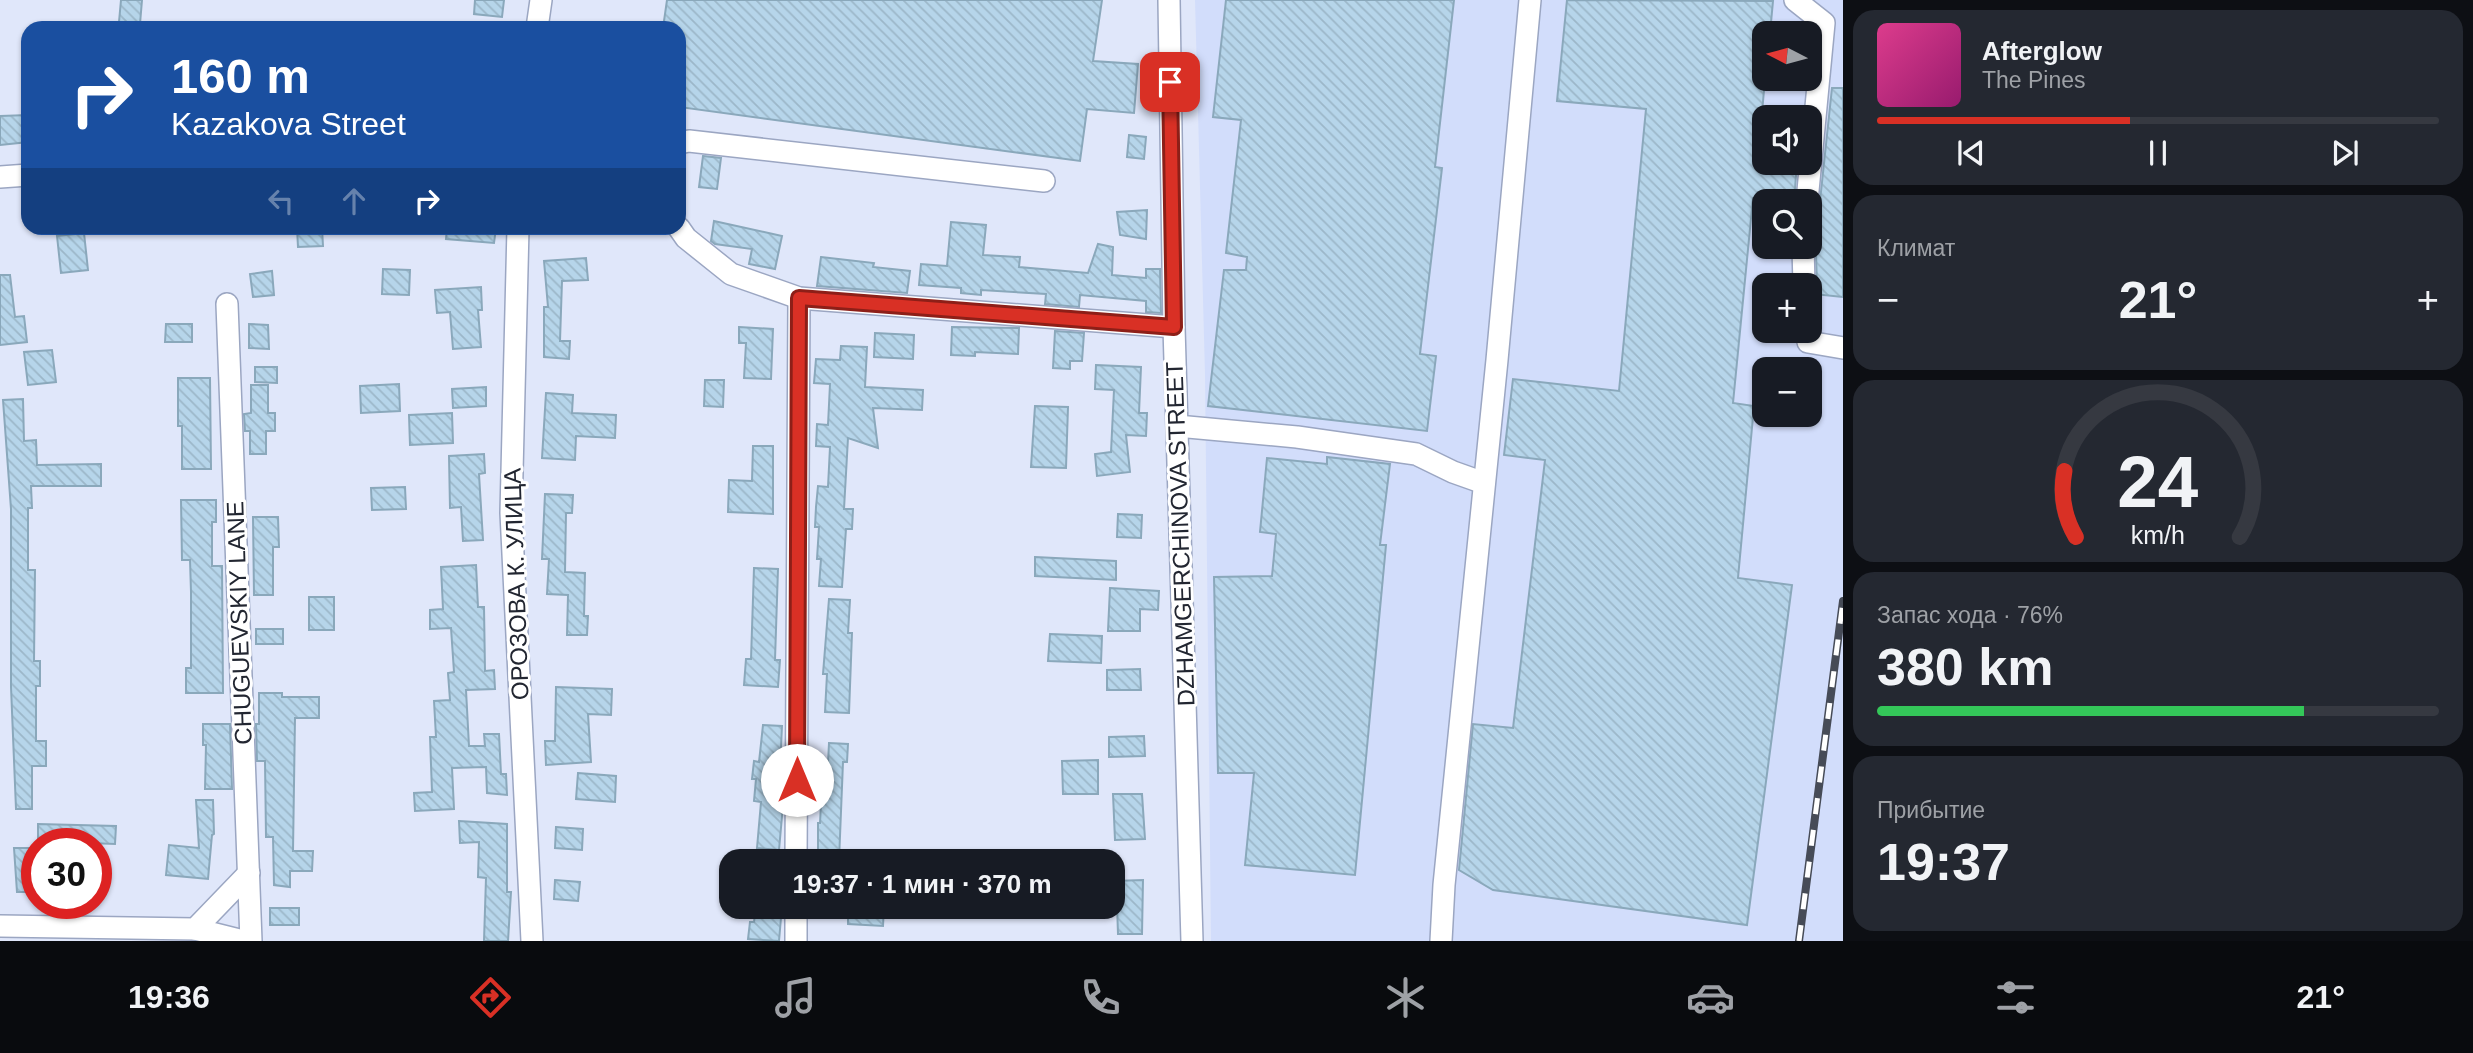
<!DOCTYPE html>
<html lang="ru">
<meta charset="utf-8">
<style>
body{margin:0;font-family:Arial,sans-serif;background:#242831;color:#f1f3f6;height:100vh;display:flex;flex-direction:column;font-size:26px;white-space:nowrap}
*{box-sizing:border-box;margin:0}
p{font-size:23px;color:#9ea1a6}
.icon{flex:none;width:38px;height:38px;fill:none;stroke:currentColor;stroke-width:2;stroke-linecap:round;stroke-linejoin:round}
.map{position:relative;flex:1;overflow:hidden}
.drawer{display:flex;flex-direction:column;gap:10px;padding:10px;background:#0d0f14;width:630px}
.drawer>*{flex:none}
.hud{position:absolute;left:21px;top:21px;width:665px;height:214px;border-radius:21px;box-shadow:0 2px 5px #0004;background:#1a4fa0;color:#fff;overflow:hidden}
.needle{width:46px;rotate:276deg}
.tools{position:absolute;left:1752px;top:21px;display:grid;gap:14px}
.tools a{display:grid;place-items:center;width:70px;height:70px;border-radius:14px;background:#171b24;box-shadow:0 2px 5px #0004;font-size:35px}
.speed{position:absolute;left:21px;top:828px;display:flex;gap:14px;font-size:35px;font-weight:700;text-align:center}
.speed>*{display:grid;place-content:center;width:91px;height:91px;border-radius:50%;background:#171b24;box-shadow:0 2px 5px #0004;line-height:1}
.speed .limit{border:10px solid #d22;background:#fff;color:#111}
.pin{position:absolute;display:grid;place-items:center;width:60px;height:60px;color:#fff;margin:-30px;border-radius:14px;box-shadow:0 4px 10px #0006}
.me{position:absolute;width:77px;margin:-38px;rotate:0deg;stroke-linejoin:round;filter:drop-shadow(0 0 5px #0008)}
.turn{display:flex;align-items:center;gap:24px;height:147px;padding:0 35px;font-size:32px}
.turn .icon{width:91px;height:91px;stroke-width:2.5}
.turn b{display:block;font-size:49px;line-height:60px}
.lanes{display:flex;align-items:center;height:66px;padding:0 35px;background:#0003;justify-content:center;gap:35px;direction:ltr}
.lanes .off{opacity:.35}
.big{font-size:52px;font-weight:700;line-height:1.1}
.drawer .widget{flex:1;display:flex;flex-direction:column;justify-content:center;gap:10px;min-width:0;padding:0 24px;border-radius:21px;background:#242831}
.drawer .dial{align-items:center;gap:0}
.dial svg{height:182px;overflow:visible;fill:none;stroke:#363941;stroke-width:7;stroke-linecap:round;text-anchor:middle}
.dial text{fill:#f1f3f6;stroke:none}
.song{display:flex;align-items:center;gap:21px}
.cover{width:84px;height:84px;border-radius:10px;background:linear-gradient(135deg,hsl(330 70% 55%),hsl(320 70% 35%))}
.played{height:7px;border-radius:4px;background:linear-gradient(90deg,#d93025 45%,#363941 45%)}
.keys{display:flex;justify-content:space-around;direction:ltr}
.heat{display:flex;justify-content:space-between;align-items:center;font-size:38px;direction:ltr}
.charge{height:10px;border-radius:5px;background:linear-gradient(90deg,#34c759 76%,#363941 0)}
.trip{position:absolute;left:719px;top:849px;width:406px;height:70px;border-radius:21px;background:#171b24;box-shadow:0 2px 5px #0004;font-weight:700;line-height:70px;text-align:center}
.dock{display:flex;height:112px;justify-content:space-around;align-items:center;background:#090b0e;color:#9ea1a6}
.dock .icon{width:49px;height:49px}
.dock .active{color:#d93025}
.dock b{font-size:32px;color:#f1f3f6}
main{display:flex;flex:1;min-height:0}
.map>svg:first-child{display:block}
</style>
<main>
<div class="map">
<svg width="1843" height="941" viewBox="0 0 1843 941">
<defs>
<pattern id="building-back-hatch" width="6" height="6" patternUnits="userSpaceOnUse" patternTransform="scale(1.75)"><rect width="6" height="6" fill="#b6d5ea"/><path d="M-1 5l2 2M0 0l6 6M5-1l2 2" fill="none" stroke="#9cb7c9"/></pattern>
</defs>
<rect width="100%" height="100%" fill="#e0e7fa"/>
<path fill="#d2ddfb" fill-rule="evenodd" d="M1195 0H1843V941H1211L1205 374ZM1764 33H1810V79H1764ZM1764 117H1810V163H1764ZM1764 201H1810V247H1764ZM1764 285H1810V331H1764ZM1764 369H1810V415H1764Z"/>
<g fill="url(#building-back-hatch)" stroke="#8aa8bb" stroke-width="2">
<polygon points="121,0 142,0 140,24 119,22"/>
<polygon points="475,0 504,0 502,17 474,14"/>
<polygon points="667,0 1102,0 1093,61 1138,64 1134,113 1087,109 1080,161 679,107 679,28 663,28"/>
<polygon points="1226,0 1454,0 1435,167 1442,168 1420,354 1436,356 1427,431 1208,406 1224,270 1246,270 1247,257 1226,253 1241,120 1213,117"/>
<polygon points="1567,0 1773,1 1770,33 1764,33 1765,79 1761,124 1764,125 1764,163 1797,163 1794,201 1753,198 1733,403 1754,406 1738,578 1792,585 1747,925 1493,890 1459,870 1473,724 1513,728 1545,460 1504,455 1513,379 1619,391 1646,109 1557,101"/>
<polygon points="1832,88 1843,88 1843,297 1813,294 1817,285 1816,254 1820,201"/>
<polygon points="28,115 28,142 0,145 0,116"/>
<polygon points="1129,135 1146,137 1144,159 1127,157"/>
<polygon points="703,156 721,158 717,189 699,187"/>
<polygon points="1147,210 1146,239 1120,235 1117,212"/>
<polygon points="714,221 782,236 775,269 749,264 752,249 715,244 711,241"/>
<polygon points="951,222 986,225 983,255 1020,257 1019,267 1088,273 1098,244 1113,247 1112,275 1146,278 1146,269 1160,269 1161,313 1146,312 1146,301 1080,295 1079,307 1045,304 1046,294 981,290 981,295 961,293 961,288 919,285 921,264 947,266"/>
<polygon points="297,228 322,228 323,246 298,247"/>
<polygon points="447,228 496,228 494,243 446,239"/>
<polygon points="84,233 88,270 61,273 57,236"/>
<polygon points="821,257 874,263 873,267 910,271 907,293 817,286"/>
<polygon points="586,258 588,280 562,281 560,341 570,341 569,359 544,357 544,307 548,307 544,261"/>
<polygon points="383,269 410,270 409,295 382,294"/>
<polygon points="272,271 274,295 253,297 250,274"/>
<polygon points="0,275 10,275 15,317 24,316 27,342 0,345"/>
<polygon points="481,287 482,310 478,310 481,347 453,349 450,312 437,313 435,290"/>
<polygon points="166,324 192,324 192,342 165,342"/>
<polygon points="249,324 268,325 269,349 249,348"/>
<polygon points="739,327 773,329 771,379 744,378 746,343 739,343"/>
<polygon points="952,327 1019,328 1018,354 975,352 975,356 951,355"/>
<polygon points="1055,331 1084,333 1082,361 1070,361 1070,369 1053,368"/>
<polygon points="875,333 914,335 913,359 874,357"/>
<polygon points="841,346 867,347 865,387 923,390 922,410 873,408 878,448 848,438 844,509 853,509 852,529 846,529 842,587 819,586 821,559 817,559 819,527 815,527 816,507 818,486 828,487 830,447 816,446 817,424 828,425 830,384 814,383 816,359 840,360"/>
<polygon points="52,350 56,382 28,385 24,352"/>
<polygon points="1096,365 1141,367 1139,413 1147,413 1146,436 1126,435 1130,472 1097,476 1095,454 1111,452 1114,390 1095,389"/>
<polygon points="255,367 277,367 277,383 255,382"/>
<polygon points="178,378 210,378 211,469 182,469 182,426 178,426"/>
<polygon points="705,380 724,380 723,407 704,406"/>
<polygon points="399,384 400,411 361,413 360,386"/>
<polygon points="251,385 268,385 268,413 275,413 275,431 266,431 266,454 250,454 250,431 245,431 244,414 251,413"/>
<polygon points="486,387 486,406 453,408 452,389"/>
<polygon points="546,393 573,395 572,413 616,415 615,438 576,436 575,460 542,458"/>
<polygon points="23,399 24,441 36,440 37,465 101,464 101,486 31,486 32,508 28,508 28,570 35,570 34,661 40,661 40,686 36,686 36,741 46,741 46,766 32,766 32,809 16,809 11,687 11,509 3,400"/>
<polygon points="1035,406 1068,407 1066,468 1031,467"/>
<polygon points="452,413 453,443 410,445 409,415"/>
<polygon points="753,446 773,446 773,514 728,512 729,480 752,481"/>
<polygon points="484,454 485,473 479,474 483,540 463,541 461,507 450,508 449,456"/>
<polygon points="1327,457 1390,464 1380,545 1386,545 1355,875 1245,865 1254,773 1218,773 1214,577 1272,576 1276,534 1260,532 1267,458 1327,464"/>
<polygon points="405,487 406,509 372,510 371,488"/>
<polygon points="545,494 573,495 572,513 566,513 565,572 585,573 584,616 588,616 587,635 567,635 568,595 547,594 549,559 542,559"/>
<polygon points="181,500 216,500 216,522 212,522 212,566 222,566 223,693 186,693 186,668 191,668 191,592 190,560 182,560"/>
<polygon points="1118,514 1142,515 1141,538 1117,537"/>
<polygon points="253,517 278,517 279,547 273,547 273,595 254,595"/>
<polygon points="1035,557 1116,561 1116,580 1035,576"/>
<polygon points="476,565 478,607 484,607 485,671 494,670 495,689 466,690 469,746 485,746 484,734 499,734 501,774 506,774 507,795 487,793 486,767 452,768 454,809 415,811 414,793 432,792 430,737 436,737 434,701 450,700 448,673 454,672 451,628 430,629 430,610 443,609 441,567"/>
<polygon points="754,568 778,569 775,660 780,660 778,687 744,685 746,659 751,659"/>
<polygon points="1110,588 1159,591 1158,610 1140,609 1140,631 1108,631"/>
<rect x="309" y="597" width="25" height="33"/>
<polygon points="829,599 850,600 848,633 852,633 849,713 825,712 827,674 823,674"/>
<rect x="256" y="629" width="27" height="15"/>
<polygon points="1050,634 1102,636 1101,663 1048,661"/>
<polygon points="1140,669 1141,690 1107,690 1107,670"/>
<polygon points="556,687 612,689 611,715 588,714 591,762 546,765 545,741 555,741"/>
<polygon points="259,693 282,693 282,697 319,697 319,718 295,718 293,851 313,851 312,871 290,871 290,887 274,885 273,837 266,837 265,761 257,761 256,724 259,724"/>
<polygon points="203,724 230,724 232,789 205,789 206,745 203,745"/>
<polygon points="763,725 782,726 779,789 783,789 783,805 779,850 757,848 761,802 754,801 756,779 752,779 754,761 759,762"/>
<polygon points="1144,736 1145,756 1109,757 1109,737"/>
<polygon points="829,743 848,744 847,762 843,762 839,861 818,861 818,823 820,823 822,784 827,784"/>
<polygon points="1098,760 1098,794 1063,794 1062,761"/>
<polygon points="578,773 616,776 615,802 576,799"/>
<polygon points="1113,794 1142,794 1145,839 1115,840"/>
<polygon points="196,800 213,800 214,834 212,835 208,879 166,875 169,845 199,848"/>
<polygon points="459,821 507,824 507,892 511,892 508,941 484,941 486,878 478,877 479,842 460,843"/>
<polygon points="38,824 116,826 115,844 38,841"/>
<polygon points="556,827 583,829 582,850 555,848"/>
<polygon points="14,848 37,848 37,892 17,892"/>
<polygon points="555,880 580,882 578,901 554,899"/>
<polygon points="1143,880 1142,934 1118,934 1117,905 1113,905 1113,881"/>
<polygon points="756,906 782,906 779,941 748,939 750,922 754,922"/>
<polygon points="848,906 884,906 883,926 848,924"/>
<rect x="270" y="908" width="29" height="17"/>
</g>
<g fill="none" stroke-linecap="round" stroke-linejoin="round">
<g stroke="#9ba6c2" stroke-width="24">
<g id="minor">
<polyline points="1169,0 1174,327 1192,941"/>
<polyline points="1795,0 1824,23 1807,201"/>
<polyline points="537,28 541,0"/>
<polyline points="679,143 689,141 1044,181"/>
<polyline points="0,177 28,175"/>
<polyline points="518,228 511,513 532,941"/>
<polyline points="679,228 686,238 731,274 799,298 1174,327"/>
<polyline points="1803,247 1804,285"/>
<polyline points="227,304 251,941"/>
<polyline points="1807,331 1808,342 1843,348"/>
<polyline points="1177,426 1297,437 1416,454 1453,472 1484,483"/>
<polyline points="796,861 799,298"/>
<polyline points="0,926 195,929 249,873"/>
<polyline points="195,929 243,941"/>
<polyline points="796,941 796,906"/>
<polyline points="1441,941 1444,885 1497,360 1530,0"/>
</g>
</g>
<use href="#minor" stroke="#fff" stroke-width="21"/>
<g stroke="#464b57" stroke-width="8">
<polyline id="rail" points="1799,941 1843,601"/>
</g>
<use href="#rail" stroke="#fff" stroke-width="5" stroke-dasharray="16" stroke-linecap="butt"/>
</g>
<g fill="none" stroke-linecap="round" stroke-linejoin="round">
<g stroke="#8d1f18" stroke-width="18">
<polyline id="route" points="797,780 799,298 1174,327 1170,82"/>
</g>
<use href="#route" stroke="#d93025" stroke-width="12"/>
</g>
<g text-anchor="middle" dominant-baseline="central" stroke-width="6" stroke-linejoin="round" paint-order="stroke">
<g font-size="24" fill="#222631" stroke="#fff">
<text transform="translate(1180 534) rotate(-92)">DZHAMGERCHINOVA STREET</text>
<text transform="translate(516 584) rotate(-92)">ОРОЗОВА К. УЛИЦА</text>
<text transform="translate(239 623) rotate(-92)">CHUGUEVSKIY LANE</text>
</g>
</g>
</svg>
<div class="tools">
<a><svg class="needle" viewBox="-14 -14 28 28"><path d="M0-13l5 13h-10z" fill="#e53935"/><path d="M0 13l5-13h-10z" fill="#9ea1a6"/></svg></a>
<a><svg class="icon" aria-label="sound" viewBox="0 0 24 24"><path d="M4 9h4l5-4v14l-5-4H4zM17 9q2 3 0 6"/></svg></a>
<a><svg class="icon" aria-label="search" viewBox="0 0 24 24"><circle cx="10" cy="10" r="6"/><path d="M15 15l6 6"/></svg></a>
<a>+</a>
<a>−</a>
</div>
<div class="speed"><div class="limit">30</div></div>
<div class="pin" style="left:1170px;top:82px;background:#d93025"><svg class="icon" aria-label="arrive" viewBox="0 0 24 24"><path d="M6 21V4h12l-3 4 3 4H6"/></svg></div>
<svg class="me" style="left:797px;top:780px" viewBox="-20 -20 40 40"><circle r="19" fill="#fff"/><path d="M0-13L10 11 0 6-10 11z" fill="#d93025"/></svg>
<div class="trip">19:37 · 1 мин · 370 m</div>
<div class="hud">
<div class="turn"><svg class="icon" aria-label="right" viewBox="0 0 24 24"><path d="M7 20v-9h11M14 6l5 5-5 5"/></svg><div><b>160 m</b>Kazakova Street</div></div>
<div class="lanes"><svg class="icon off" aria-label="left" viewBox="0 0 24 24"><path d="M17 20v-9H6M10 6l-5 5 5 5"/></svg><svg class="icon off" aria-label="ahead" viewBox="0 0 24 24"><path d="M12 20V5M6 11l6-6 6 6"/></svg><svg class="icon" aria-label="right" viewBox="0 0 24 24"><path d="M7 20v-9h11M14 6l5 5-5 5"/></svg></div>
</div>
</div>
<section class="drawer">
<div class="widget">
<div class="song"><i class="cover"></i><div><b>Afterglow</b><p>The Pines</p></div></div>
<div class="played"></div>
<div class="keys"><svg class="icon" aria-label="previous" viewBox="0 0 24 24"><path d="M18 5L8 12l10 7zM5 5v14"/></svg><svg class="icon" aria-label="pause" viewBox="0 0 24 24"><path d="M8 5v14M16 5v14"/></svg><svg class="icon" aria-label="next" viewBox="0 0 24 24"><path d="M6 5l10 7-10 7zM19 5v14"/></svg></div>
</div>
<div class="widget"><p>Климат</p>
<div class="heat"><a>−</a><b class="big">21°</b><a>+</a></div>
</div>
<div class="widget dial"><svg viewBox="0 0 100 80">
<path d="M14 69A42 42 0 1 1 86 69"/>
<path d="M14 69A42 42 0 0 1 9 40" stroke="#d93025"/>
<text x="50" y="56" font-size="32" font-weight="700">24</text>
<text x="50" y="72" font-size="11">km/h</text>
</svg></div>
<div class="widget"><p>Запас хода · 76%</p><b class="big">380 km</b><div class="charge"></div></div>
<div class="widget"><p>Прибытие</p><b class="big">19:37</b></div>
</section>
</main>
<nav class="dock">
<b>19:36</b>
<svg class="icon active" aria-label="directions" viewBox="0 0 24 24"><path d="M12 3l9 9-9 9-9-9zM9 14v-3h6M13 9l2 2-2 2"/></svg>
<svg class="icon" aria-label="music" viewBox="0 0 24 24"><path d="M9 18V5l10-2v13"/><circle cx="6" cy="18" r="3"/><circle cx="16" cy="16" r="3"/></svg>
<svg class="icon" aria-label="phone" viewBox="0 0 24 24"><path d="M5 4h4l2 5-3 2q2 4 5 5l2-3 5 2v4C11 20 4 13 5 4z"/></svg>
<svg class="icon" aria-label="climate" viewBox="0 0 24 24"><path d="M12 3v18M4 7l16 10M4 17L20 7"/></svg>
<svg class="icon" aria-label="car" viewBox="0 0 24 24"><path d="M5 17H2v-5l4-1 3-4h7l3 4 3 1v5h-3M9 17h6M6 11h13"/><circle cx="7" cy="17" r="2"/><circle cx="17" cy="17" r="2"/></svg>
<svg class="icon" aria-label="filters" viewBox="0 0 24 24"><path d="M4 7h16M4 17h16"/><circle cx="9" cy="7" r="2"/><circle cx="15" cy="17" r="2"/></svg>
<b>21°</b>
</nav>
